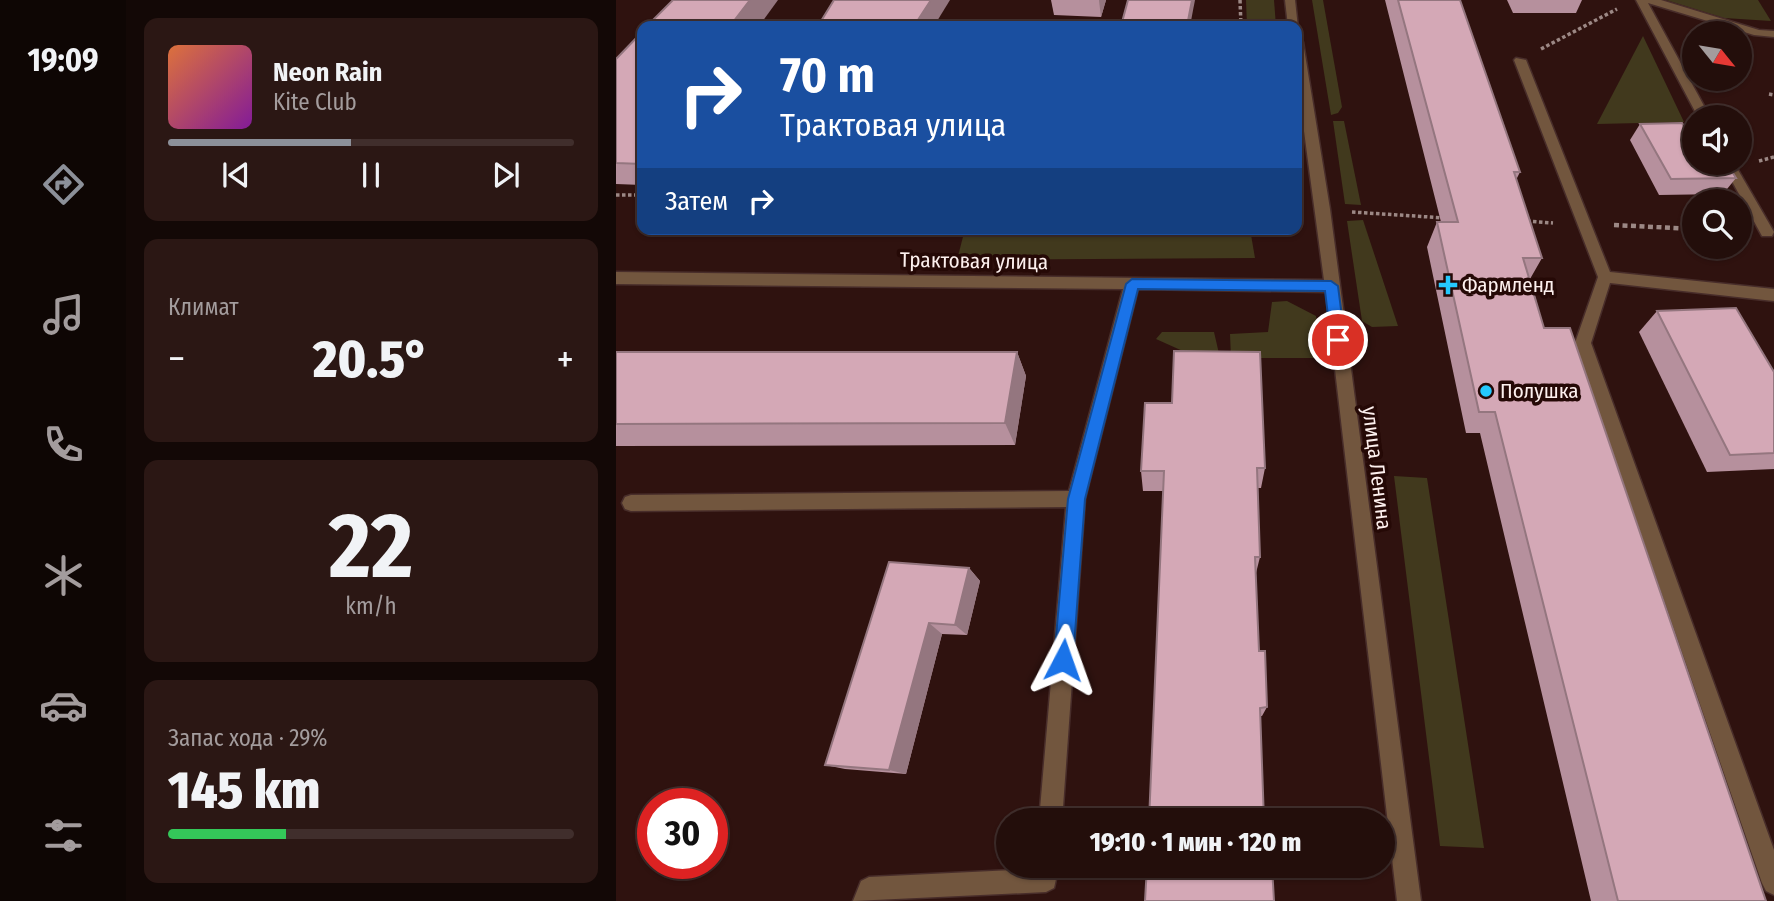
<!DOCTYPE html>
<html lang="ru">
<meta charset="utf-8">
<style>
body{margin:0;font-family:"Fira Sans Condensed",sans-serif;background:#2b1714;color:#f1f3f6;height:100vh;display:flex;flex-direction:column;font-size:26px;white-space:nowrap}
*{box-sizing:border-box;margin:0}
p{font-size:23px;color:#a39c9d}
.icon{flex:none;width:38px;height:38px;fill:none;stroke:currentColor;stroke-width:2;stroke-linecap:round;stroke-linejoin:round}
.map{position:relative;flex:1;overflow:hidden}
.details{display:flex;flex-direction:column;gap:18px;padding:18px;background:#130806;width:490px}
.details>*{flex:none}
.hud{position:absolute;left:21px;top:21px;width:665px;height:214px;border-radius:14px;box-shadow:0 2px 5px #0004,0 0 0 2px #402e2c;background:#1a4fa0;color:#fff;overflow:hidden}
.needle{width:46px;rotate:120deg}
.controls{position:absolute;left:1066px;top:21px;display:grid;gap:14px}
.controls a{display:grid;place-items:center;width:70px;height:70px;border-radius:50%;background:#230e0b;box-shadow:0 2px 5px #0004,0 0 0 2px #402e2c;font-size:35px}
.speed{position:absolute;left:21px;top:788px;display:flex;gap:14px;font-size:35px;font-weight:700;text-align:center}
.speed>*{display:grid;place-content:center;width:91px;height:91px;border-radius:50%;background:#230e0b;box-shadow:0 2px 5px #0004,0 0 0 2px #402e2c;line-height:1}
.speed .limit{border:10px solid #d22;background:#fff;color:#111}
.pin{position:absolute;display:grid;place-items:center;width:60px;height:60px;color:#fff;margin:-30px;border:4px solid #fff;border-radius:50%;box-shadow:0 2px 7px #0007}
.me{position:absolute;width:77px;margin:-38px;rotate:4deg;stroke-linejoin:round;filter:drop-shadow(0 0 5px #0008)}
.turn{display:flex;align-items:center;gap:24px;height:147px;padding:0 28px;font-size:32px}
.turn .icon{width:91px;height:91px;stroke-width:2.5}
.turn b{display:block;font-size:49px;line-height:60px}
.then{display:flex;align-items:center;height:66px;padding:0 28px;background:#0003;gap:14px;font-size:26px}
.big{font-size:52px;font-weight:800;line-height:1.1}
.details .card{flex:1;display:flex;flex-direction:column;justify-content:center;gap:10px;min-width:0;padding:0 24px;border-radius:14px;background:#2b1714}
.details .dial{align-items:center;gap:0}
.dial b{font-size:91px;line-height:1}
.song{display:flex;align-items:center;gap:21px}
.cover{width:84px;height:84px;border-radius:10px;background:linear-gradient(135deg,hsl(20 70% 55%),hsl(290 70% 35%))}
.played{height:7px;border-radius:4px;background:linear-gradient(90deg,#8c9099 45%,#402e2c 45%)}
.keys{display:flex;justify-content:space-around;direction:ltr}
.heat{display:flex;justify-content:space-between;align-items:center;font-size:38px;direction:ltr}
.charge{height:10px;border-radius:5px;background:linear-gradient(90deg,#34c759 29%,#402e2c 0)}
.trip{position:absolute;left:380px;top:808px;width:399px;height:70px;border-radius:35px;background:#230e0b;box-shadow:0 2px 5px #0004,0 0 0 2px #402e2c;font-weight:800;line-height:70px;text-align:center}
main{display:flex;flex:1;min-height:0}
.menu{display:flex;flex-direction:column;width:126px;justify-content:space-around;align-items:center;background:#0e0604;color:#a39c9d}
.menu .icon{width:49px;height:49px}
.menu .current{color:#8c9099}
.menu b{font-size:32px;color:#f1f3f6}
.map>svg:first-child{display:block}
</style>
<main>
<nav class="menu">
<b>19:09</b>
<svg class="icon current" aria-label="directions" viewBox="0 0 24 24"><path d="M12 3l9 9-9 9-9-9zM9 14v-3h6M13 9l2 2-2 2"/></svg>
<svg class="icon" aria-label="music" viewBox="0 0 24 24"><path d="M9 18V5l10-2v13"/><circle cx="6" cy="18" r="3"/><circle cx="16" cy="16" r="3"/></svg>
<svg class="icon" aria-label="phone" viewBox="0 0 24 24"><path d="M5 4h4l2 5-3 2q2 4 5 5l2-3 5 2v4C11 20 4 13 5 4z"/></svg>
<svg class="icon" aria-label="climate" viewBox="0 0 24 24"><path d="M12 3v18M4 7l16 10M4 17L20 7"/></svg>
<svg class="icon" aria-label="car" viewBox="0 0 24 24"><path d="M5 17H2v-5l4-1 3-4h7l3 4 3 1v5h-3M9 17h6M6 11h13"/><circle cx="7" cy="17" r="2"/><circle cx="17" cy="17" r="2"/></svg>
<svg class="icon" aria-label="filters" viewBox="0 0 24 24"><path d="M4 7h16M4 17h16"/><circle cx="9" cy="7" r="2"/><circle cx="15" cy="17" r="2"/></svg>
</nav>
<section class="details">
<div class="card">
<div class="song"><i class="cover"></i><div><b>Neon Rain</b><p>Kite Club</p></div></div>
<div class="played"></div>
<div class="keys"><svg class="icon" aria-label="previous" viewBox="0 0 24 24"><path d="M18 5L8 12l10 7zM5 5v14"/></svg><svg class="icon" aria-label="pause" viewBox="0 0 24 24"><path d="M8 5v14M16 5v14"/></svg><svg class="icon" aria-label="next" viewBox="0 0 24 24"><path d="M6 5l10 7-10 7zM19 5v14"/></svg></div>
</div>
<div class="card"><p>Климат</p>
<div class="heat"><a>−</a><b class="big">20.5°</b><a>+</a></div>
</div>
<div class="card dial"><b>22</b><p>km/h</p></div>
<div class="card"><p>Запас хода · 29%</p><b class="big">145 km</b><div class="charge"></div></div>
</section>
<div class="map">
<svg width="1158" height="901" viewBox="0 0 1158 901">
<rect width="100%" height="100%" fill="#2f120f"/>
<g fill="#41391d">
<polygon points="630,0 658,0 660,26 631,26"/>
<polygon points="696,0 707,0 726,107 722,113 715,115"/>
<polygon points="1050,0 1142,0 1155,21 1108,18"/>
<polygon points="1027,36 1068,122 981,124"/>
<polygon points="728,121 745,205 729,204 717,121"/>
<polygon points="747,220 782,326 756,327 746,321 731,221"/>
<polygon points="349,229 634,229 639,258 341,260"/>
<polygon points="671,301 700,316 706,358 615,358 614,334 652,332 656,302"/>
<polygon points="546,332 598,332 604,358 589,361 540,339"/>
<polygon points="778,476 811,478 868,848 824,846"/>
</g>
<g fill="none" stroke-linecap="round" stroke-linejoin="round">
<g stroke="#482d2a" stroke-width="3">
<g id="service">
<polygon points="1020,0 1045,0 1143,30 1158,31 1158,37 1138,35 1032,3 1094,117 1082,117"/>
<polygon points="900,58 910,60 994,272 1158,289 1158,301 994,283 975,343 1158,850 1158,895 1150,891 1146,883 959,343 982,277 898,60"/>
<polygon points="1106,163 1118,163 1158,232 1156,236 1146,236"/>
</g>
</g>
<g stroke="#482d2a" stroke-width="3">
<g id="minor">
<polygon points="669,0 679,0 682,28 672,26"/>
<polygon points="681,39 687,42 714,209 805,901 781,901 710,292 522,289 469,499 446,821 423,821 450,507 15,511 9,509 6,503 9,497 15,495 453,491 507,289 0,284 0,272 708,280 681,79"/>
<polygon points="419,866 443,866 438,888 430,892 237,901 245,881 253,877 419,869"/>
</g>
</g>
<g stroke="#9c8885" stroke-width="3.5" stroke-dasharray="3.5 2.5" stroke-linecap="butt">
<polyline points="624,0 625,26"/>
<polyline points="925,49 1001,9"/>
<polyline points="1153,94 1158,95"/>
<polyline points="1143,161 1158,157"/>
<polyline points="0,195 26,195"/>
<polyline points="736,212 829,218"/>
<polyline points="911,221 937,223"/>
</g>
<polyline stroke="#9c8885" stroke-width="4.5" stroke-dasharray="5 3.5" stroke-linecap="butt" points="998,225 1078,229"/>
<use href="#service" fill="#72563e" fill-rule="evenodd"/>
<use href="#minor" fill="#72563e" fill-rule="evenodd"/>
</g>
<g fill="#b6909d">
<polygon points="435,0 490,0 485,17 438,15"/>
<polygon points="769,0 844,0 904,172 900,180 926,258 914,279 928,328 1150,901 975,901 864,433 850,433 811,247 821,222 825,222"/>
<polygon points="891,0 966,0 960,13 897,13"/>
<polygon points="26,32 26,185 0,184 0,59"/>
<polygon points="1024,124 1120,178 1107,194 1043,195 1014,140"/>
<polygon points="1041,311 1158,372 1158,469 1091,472 1023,332"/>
<polygon points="0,352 401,352 410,376 399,445 0,446"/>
<polygon points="556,403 649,468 645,488 642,488 644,557 640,573 643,651 651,707 646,716 644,716 548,491 527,491 525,471"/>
<polygon points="353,568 364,581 351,635 326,634 290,774 229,769 209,765"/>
</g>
<g fill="#94767f">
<polygon points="134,0 162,0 143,26 114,26"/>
<polygon points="315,0 334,0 318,26 298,26"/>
<polygon points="483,0 490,0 485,17 483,1"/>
<polygon points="576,0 579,0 574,26 571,26"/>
<polygon points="401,352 410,376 399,445 389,423"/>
<polygon points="353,568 364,581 351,635 339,625"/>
<polygon points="313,623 326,634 290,774 273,770"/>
</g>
<g fill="#d4a8b6" stroke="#94767f" stroke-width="2">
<polygon points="57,0 134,0 114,26 31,26"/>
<polygon points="218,0 315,0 298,26 202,26"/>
<polygon points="512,0 576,0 571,26 505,26"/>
<polygon points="782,0 844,0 904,172 898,172 926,258 907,258 928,328 954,328 1150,901 1002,901 879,412 863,412 821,222 842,222"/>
<polygon points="26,32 26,164 0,163 0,59"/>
<polygon points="1066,123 1072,133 1078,133 1078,163 1111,163 1120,178 1055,179 1024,124"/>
<polygon points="1120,308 1158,372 1158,453 1114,455 1041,311"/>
<polygon points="558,351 644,352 649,468 641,468 644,557 639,557 643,651 649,651 651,707 644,708 648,821 533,821 548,471 525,471 529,403 556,403"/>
<polygon points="0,352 401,352 389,423 0,424"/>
<polygon points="273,562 353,568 339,625 313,623 273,770 209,765"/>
<polygon points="531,866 656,866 658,901 529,901"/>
</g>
<polygon fill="#1a73e8" stroke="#114b97" stroke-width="2" points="516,279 715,281 722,286 729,340 722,345 715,340 709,291 522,289 469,499 457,660 454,667 447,669 441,667 438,660 452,499 510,284"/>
<g fill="#25c9fe" stroke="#250906" stroke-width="2.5">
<path d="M828.5 274.5h7v7h7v7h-7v7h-7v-7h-7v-7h7z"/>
<circle cx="870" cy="391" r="7"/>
</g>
<g text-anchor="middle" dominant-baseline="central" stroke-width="7" stroke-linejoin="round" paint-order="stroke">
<g font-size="21" fill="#fdf0ee" stroke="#250906">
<text transform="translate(358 261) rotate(1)">Трактовая улица</text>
<text transform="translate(761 468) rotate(83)">улица Ленина</text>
</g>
<g font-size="21" fill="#fdf0ee" stroke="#250906" text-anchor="start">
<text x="846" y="285">Фармленд</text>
<text x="884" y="391">Полушка</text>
</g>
</g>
</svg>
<div class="controls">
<a><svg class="needle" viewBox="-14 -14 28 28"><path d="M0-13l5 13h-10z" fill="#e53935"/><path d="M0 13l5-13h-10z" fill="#a39c9d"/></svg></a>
<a><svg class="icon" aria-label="sound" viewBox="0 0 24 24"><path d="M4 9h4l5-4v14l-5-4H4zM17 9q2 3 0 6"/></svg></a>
<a><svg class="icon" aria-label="search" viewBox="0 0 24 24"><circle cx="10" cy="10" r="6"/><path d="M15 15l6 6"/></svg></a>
</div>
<div class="speed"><div class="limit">30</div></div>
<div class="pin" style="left:722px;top:340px;background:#d93025"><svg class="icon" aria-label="arrive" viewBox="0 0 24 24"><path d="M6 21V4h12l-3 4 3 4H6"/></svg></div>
<svg class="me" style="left:447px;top:660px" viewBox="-20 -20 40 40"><path d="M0-17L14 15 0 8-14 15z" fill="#1a73e8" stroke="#fff" stroke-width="4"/></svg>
<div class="trip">19:10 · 1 мин · 120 m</div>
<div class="hud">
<div class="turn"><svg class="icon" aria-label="right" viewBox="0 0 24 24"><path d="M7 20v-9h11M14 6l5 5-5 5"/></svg><div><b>70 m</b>Трактовая улица</div></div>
<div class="then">Затем<svg class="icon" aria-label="right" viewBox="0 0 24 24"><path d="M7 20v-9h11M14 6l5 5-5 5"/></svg></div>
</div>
</div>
</main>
